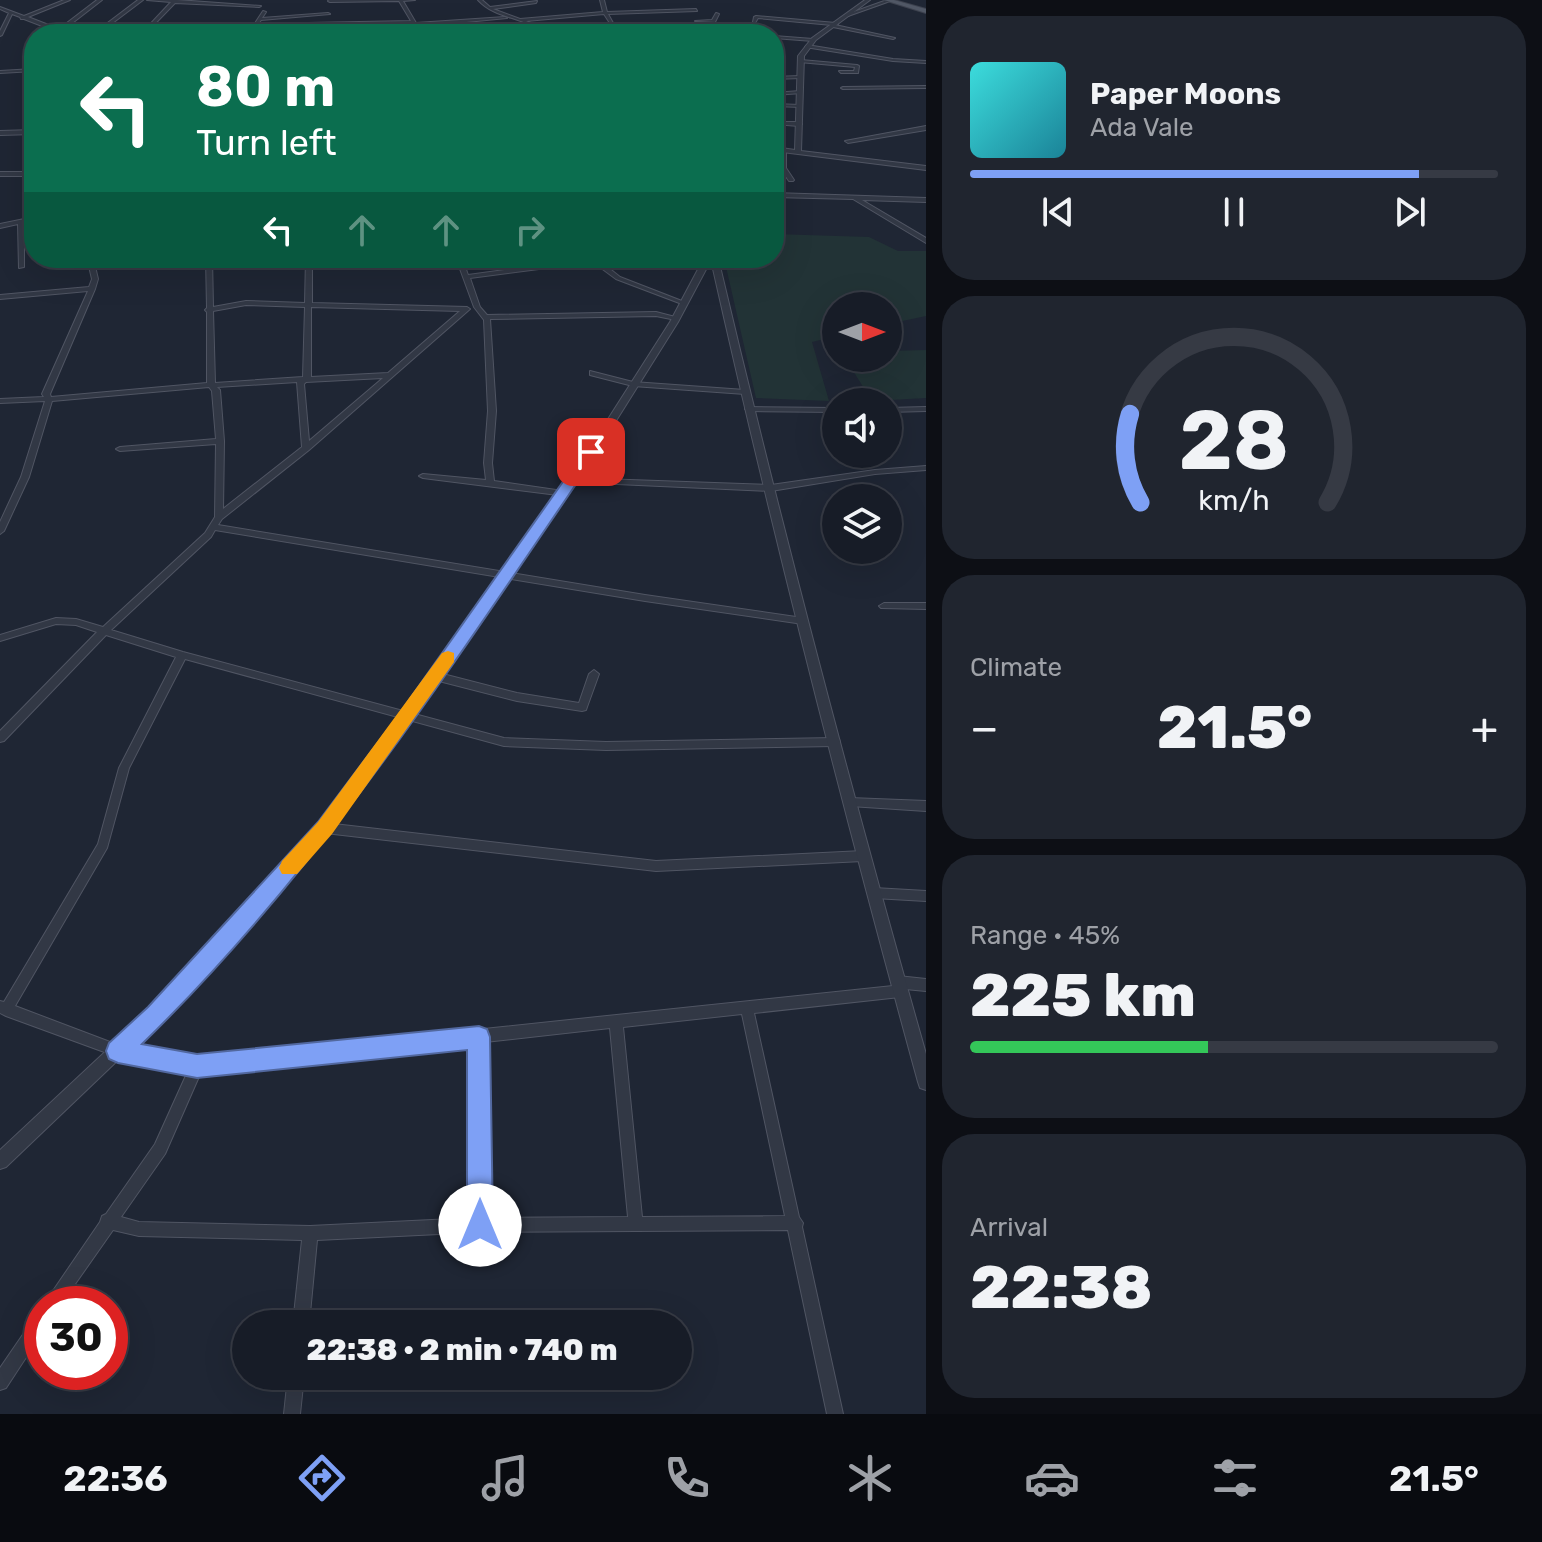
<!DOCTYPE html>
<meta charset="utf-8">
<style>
body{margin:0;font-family:Rubik,sans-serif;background:#20252f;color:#f1f3f6;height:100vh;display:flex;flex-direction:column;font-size:30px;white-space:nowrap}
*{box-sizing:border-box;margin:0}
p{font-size:26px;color:#9ea1a7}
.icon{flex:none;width:44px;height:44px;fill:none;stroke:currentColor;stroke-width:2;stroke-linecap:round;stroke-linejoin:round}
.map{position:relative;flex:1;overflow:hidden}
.side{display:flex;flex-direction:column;gap:16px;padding:16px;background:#0d0f15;width:616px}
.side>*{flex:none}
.banner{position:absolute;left:24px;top:24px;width:760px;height:244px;border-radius:32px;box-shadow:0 8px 32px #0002,0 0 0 2px #363a44;background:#0b6e4f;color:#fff;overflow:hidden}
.needle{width:52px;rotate:90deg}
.tools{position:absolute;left:822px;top:292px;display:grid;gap:16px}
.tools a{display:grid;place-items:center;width:80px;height:80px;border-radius:50%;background:#171c27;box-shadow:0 8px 32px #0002,0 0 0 2px #363a44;font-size:40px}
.speed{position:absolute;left:24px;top:1286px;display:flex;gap:16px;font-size:40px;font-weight:700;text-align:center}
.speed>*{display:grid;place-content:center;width:104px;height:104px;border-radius:50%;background:#171c27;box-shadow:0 8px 32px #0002,0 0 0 2px #363a44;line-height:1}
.speed .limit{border:12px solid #d22;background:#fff;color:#111}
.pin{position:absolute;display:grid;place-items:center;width:68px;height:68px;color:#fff;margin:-34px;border-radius:16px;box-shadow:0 4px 12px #0006}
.me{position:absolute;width:88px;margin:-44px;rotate:0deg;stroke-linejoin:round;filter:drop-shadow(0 0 6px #0008)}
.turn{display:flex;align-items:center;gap:28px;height:168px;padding:0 40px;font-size:36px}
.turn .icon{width:104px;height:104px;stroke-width:2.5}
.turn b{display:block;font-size:56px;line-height:68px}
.lanes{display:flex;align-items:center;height:76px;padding:0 40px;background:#0003;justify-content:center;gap:40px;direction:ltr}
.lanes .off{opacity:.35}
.big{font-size:60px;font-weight:800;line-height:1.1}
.side .card{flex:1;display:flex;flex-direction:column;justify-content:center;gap:12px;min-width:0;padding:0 28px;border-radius:32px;background:#20252f}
.side .dial{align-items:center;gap:0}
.dial svg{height:208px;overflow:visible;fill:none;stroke:#363a44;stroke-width:7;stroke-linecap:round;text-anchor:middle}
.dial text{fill:#f1f3f6;stroke:none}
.song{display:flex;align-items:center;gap:24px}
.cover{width:96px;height:96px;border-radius:12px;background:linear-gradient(135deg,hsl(180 70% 55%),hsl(190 70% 35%))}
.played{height:8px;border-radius:4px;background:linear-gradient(90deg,#7ea0f5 85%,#363a44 85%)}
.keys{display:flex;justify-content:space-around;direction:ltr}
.heat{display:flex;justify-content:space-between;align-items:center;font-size:44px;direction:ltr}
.charge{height:12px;border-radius:6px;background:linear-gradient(90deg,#34c759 45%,#363a44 0)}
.trip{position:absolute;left:232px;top:1310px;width:460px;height:80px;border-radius:40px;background:#171c27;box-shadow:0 8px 32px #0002,0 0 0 2px #363a44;font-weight:800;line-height:80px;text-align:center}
.tab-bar{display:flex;height:128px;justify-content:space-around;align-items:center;background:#090b10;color:#9ea1a7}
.tab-bar .icon{width:56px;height:56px}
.tab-bar .active{color:#7ea0f5}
.tab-bar b{font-size:36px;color:#f1f3f6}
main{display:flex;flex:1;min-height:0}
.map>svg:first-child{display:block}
</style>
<main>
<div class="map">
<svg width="926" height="1414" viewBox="0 0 926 1414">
<rect width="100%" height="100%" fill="#1f2634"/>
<g fill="#223336">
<polygon points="774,234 869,237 898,251 926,251 926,316 888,324 888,306 836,306 836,336 812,342 829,401 756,398 724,258 774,258"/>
<polygon points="926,350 926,398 872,401 845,358 888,358 888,351"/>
</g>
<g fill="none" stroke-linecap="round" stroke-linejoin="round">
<g stroke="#505563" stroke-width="2">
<g id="minor">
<polygon points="64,0 70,0 28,17 59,29 97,0 102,0 62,31 69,34 63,34 24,19 21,19 20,17 12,14 2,35 0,36 0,31 9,13 0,9 0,7 24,16"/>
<polygon points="138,0 143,0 98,34 93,34"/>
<polygon points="147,0 177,0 261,6 259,7 175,3 145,34 141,34 171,2"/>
<polygon points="329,0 415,0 403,1 416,23 505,17 507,18 456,23 464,34 460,34 452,23 418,25 419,27 416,34 412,34 415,27 413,23 307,25 308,23 411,21 399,1 330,2 328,1"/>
<path d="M478 0H482L490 7 537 1 536 3 493 9 520 19 603 12 600 0H604L607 12 696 9 697 11 608 14 613 23 699 26 697 27 615 25 621 34H617L604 14 526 21 539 27 546 34C539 32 535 28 528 24 510 16 492 15 478 0Z"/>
<polygon points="887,0 893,0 848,16 845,15"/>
<polygon points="263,11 266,12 262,18 328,13 330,14 261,20 252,34 248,34"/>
<polygon points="716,13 719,14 715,22 695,21 712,20"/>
<polygon points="756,16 836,23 838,24 835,25 895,38 893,39 833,27 831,26 832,25 758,18 755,23 753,22 754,17"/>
<polygon points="774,36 813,39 815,40 813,41 774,38"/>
<polygon points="807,45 893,59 926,61 926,63 893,61 805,47"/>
<polygon points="801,60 857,65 859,66 858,73 841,73 839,71 854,71 855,67 799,62"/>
<polygon points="34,69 34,71 0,73 0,71"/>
<polygon points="799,76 801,78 774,79 774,77"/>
<polygon points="926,86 926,88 843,89 841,88 843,87"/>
<polygon points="800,91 802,93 774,95 774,93"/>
<polygon points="774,104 800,105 802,106 800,107 774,106"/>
<polygon points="774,122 799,122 802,124 799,126 774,124"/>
<polygon points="926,126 926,130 848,143 845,141"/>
<polygon points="783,148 786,150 786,168 794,180 793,181 789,181 780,168 780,150"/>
<rect x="0" y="172" width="34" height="4"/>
<polygon points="774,193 926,198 926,202 862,200 926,238 926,243 853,199 774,197"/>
<polygon points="34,217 34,221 24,223 24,267 19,268 18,224 0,228 0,224"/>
<path d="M87 258H93L98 279 95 289 50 394 51 397 207 383V312L205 310 207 308 206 258H212L213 307 246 301 305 303 306 258H312V303L467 307 470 309 309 450 222 519 218 525 645 595 803 618 808 621 803 624 645 601 215 530 211 537 111 630 183 652 504 738 606 742 835 738 839 739 840 742 839 745 835 746 606 750 504 746 185 659 129 768 107 848 15 1006 118 1045 197 1059 893 986 892 982 894 978 898 976 926 979V991L905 989 906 991 904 995 900 997 754 1013 799 1217 803 1223 802 1227 843 1414H827L788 1230 480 1232 317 1240 309 1324H293L302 1240 139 1236 113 1230 61 1304H44L100 1222 102 1216 106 1214 155 1144 188 1071 118 1057 6 1016 0 1013V1001L4 1002 98 844 119 768 176 657 106 635 4 741 0 742V731L97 632 76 625 56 624 0 641V635L56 618 76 619 103 627 205 533 215 517 216 444 120 451 116 449 120 447 216 439 212 391 209 387 52 401 29 477 4 531 0 534V522L21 477 45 401 0 403V399L44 397 42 394 88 291 0 299V295L89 287 92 279ZM246 305 305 307 303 377 215 383 213 311ZM311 307 460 311 388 373 311 377ZM383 378 309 441 304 384 306 382ZM297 382 302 447 223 509 224 441 220 390 217 387ZM742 1014 785 1216 642 1217 623 1027ZM610 1028 628 1217 487 1218 485 1042ZM473 1043V1218L310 1226 139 1222 121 1217 165 1154 201 1072Z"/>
<polygon points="456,258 462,258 468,275 591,258 615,258 600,261 620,277 687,303 682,304 616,279 593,262 470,278 480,307 487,315 656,312 679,318 676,320 656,316 490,319 496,411 492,463 494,481 563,491 566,492 566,496 423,478 419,476 423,474 486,480 484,463 488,411 484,320 474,307"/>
<polygon points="590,371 633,382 745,390 749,392 745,394 633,386 590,375"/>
<polygon points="746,407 836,408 836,412 749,411 745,409"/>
<polygon points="926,407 926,411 888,412 888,408"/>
<polygon points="926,466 926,470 875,474 771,491 573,482 569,480 573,478 771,485 875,470"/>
<polygon points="884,603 926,603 926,609 881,608 879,606"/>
<polygon points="594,670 599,674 587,707 586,710 582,711 517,701 435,680 430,676 435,672 517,693 579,703 589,674"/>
<polygon points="850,798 926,801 926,811 850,806 846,805 845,802 846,799"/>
<polygon points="325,823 656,861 863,851 867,853 869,856 867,859 863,861 656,871 325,833 321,831 319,828 321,825"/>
<polygon points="874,888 926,891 926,901 874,898 870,897 868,893 870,889"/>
<polygon points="42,1311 42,1333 6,1388 0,1390 0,1368 37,1314"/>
<polygon points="288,1376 304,1376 300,1414 284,1414"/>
</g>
</g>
<g stroke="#505563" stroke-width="2">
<g id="tertiary">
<polygon points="865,0 870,0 816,40 804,56 801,151 926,166 926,170 774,151 774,147 795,150 798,56 812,38"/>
<polygon points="34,130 34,134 0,135 0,131"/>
<path d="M704 258H718C781 525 851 790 926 1054V1090L920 1088 918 1082C843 809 773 536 711 260L678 322 582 475 330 832 161 1019 6 1167 0 1169V1150L151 1009 320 824 573 474 670 322Z"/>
</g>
</g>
<g stroke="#3c414e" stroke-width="2">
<polygon id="primary" points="884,0 894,0 926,9 926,13"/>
</g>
<use href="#minor" fill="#323845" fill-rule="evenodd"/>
<use href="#tertiary" fill="#323845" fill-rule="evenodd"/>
<use href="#primary" fill="#505765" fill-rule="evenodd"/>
</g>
<path fill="#7ea0f5" stroke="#52689f" stroke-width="2" d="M586 449 598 452C457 658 322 869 142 1044L197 1054 479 1026 487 1029 490 1037 493 1225 489 1234 480 1238 471 1234 467 1225V1050L197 1078 118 1063 109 1059 106 1051 109 1043 148 1007 318 822 397 717Z"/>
<polygon fill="#f59e0b" points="448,651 454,653 454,662 332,834 297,874 282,874 279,868 282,861 318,822 442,653"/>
</svg>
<div class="tools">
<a><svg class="needle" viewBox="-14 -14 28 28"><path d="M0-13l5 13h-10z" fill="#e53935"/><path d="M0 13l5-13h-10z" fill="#9ea1a7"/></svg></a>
<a><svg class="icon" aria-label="sound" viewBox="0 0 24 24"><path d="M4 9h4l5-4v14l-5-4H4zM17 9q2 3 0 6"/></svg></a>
<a><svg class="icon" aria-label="layers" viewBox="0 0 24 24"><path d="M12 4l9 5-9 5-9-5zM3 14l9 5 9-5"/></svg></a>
</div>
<div class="speed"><div class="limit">30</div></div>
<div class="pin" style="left:591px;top:452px;background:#d93025"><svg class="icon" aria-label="arrive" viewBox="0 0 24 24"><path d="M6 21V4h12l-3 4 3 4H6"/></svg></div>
<svg class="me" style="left:480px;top:1225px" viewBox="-20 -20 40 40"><circle r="19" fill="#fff"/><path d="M0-13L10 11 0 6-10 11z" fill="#7ea0f5"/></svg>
<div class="trip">22:38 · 2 min · 740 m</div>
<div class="banner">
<div class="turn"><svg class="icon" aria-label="left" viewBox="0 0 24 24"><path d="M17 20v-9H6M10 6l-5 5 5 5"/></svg><div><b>80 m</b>Turn left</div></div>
<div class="lanes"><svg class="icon" aria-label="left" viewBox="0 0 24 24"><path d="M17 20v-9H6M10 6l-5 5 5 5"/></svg><svg class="icon off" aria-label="ahead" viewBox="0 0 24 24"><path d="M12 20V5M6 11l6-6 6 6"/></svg><svg class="icon off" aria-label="ahead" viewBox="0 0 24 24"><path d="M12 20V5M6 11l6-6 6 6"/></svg><svg class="icon off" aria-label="right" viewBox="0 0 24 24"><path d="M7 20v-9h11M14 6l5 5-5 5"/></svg></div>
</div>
</div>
<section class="side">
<div class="card">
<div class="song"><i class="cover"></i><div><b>Paper Moons</b><p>Ada Vale</p></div></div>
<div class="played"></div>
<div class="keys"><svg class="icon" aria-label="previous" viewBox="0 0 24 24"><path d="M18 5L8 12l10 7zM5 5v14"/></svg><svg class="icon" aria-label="pause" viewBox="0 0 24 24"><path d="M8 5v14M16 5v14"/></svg><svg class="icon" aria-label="next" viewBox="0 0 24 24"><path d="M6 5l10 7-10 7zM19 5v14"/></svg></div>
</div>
<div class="card dial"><svg viewBox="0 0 100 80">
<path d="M14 69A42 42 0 1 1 86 69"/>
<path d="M14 69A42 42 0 0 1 10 35" stroke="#7ea0f5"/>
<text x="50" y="56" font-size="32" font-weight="700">28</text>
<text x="50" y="72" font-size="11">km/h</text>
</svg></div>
<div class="card"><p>Climate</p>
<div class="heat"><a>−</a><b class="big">21.5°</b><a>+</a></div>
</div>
<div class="card"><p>Range · 45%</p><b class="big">225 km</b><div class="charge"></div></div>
<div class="card"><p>Arrival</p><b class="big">22:38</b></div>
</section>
</main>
<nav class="tab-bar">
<b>22:36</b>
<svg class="icon active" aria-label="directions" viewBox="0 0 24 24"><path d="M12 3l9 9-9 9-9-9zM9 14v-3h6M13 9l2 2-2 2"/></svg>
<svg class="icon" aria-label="music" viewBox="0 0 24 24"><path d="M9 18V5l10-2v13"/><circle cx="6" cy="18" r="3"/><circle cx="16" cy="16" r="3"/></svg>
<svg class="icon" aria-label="phone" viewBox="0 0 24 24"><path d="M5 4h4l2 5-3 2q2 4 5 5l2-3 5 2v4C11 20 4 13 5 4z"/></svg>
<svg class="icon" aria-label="climate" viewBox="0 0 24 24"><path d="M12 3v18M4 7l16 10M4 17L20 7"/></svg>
<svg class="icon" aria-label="car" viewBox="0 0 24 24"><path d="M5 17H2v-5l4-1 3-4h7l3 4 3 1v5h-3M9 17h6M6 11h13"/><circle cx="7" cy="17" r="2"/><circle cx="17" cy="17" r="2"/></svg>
<svg class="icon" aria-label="filters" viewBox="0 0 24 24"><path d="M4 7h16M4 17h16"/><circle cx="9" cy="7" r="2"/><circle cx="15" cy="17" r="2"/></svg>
<b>21.5°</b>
</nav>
